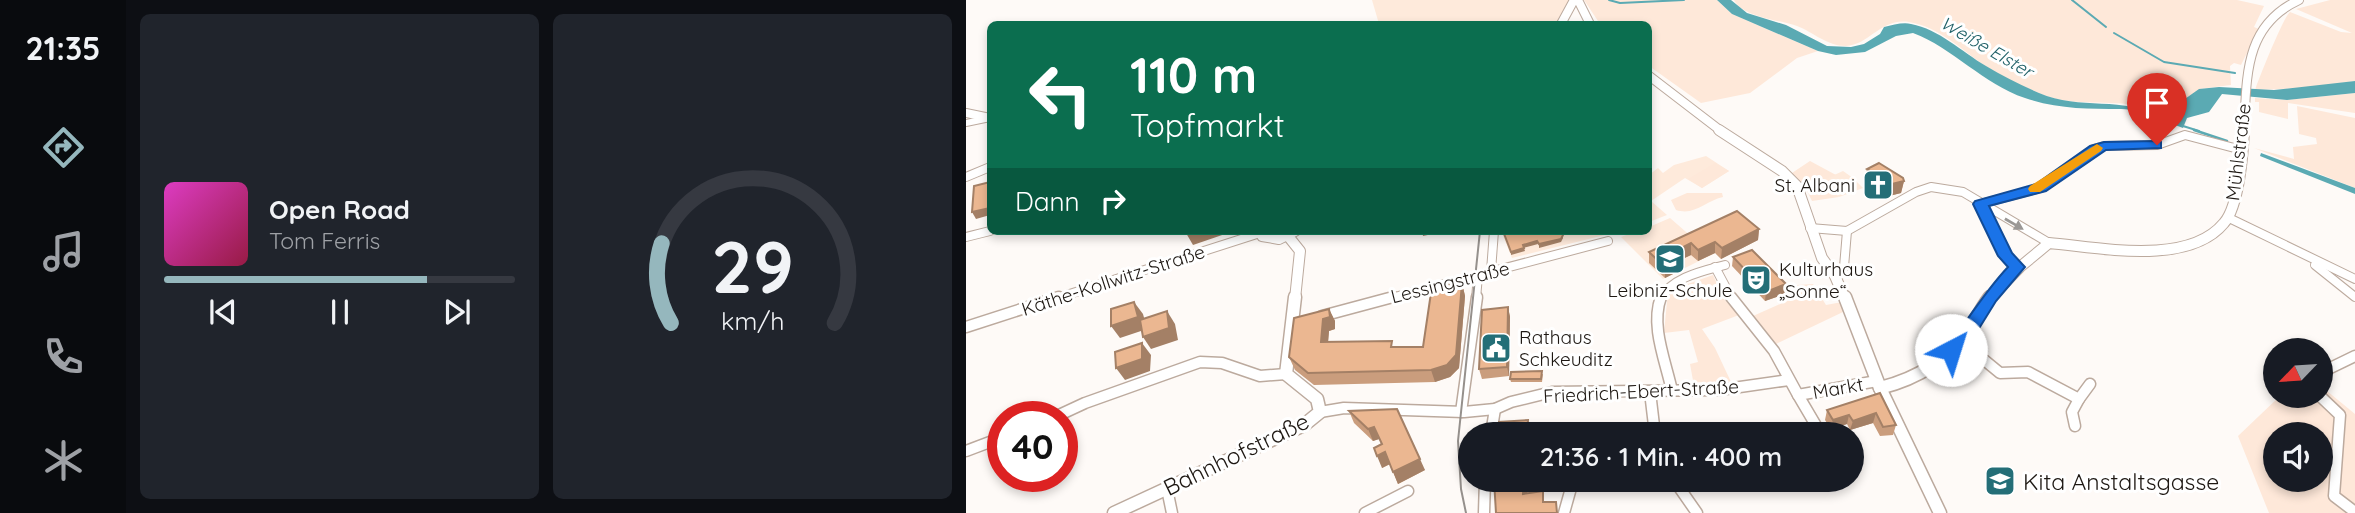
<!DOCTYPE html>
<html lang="de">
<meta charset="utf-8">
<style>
body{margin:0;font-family:Quicksand,sans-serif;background:#20242c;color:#f1f3f6;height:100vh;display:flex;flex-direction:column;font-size:26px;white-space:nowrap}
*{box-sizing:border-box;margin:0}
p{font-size:23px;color:#9ea1a6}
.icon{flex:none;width:38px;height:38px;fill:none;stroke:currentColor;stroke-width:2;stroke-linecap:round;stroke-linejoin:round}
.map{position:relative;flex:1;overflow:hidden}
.side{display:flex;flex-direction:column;gap:14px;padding:14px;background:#0d0f14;width:840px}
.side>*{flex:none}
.banner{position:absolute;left:21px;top:21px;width:665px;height:214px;border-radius:10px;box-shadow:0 4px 10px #0003;background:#0b6e4f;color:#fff;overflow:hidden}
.needle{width:46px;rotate:245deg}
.buttons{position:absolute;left:1297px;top:338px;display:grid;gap:14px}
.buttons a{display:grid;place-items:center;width:70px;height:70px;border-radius:50%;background:#171b24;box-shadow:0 4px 10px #0003;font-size:35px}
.speed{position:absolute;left:21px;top:401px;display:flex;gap:14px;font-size:35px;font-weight:700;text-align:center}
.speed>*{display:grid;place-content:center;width:91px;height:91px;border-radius:50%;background:#171b24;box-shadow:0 4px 10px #0003;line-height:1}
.speed .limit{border:10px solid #d22;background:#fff;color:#111}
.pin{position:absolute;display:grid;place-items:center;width:60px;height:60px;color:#fff;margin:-72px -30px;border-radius:50% 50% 50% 0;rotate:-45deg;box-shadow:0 0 7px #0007}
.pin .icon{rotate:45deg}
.me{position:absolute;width:77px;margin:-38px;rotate:40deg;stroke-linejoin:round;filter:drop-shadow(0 0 5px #0008)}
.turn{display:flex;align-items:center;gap:24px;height:147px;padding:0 28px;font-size:32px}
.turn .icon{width:91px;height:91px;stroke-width:2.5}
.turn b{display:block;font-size:49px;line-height:60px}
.then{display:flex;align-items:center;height:66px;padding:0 28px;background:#0003;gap:14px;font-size:26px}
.side .widget{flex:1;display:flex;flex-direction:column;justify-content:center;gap:10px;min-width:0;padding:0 24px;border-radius:10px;background:#20242c}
.side .dial{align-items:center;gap:0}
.dial svg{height:182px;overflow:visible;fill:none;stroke:#363941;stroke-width:7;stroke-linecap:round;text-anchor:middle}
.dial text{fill:#f1f3f6;stroke:none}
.song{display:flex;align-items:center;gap:21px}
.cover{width:84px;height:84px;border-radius:10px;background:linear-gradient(135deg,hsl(310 70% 55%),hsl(340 70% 35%))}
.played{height:7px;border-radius:4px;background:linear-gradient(90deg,#95b7bd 75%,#363941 75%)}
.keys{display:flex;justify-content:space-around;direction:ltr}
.side .tiles{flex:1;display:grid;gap:14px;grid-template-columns:repeat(2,1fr)}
.trip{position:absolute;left:492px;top:422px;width:406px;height:70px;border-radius:35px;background:#171b24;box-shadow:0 4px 10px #0003;font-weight:600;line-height:70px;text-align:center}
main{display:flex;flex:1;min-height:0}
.tab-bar{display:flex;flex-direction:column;width:126px;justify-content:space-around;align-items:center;background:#090b0e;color:#9ea1a6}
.tab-bar .icon{width:49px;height:49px}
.tab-bar .selected{color:#95b7bd}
.tab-bar b{font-size:32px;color:#f1f3f6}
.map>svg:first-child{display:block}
</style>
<main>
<nav class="tab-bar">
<b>21:35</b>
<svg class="icon selected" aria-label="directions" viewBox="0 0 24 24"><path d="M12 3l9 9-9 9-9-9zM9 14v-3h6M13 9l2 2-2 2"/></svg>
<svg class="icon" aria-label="music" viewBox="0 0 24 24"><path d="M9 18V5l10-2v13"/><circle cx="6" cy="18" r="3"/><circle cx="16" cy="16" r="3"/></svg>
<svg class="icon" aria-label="phone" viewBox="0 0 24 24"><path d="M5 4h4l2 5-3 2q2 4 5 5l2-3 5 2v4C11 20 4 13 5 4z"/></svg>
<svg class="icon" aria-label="climate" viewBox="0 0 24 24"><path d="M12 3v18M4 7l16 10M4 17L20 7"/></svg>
</nav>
<section class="side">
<div class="tiles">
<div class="widget">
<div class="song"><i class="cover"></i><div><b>Open Road</b><p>Tom Ferris</p></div></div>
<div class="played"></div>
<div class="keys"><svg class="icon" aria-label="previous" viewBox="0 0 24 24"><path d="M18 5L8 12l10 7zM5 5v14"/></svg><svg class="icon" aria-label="pause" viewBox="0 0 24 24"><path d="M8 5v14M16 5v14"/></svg><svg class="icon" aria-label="next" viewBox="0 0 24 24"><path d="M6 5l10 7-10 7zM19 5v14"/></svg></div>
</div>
<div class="widget dial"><svg viewBox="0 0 100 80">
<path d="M14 69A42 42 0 1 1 86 69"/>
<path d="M14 69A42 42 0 0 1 10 34" stroke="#95b7bd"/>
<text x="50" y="56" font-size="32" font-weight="700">29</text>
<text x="50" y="72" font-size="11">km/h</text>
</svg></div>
</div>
</section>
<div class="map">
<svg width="1389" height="513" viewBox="0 0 1389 513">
<rect width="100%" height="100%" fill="#fefaf7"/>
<g fill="#feeadb">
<polygon points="406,0 604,0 591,24 413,24"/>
<polygon points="740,156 763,171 736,188 719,178 685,201 701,215 683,222 683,175 692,168 697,173 708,165"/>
<polygon points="877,171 887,178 897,188 873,197 855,181"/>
<polygon points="704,218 735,245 749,253 697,279 655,237 671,231 682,231 683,227"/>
<polygon points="535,231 655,231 546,258"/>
</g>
<g fill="#fee8d9" fill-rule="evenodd">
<polygon points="618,0 751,0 766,14 852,51 831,58 784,93 735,103 683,66 682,24 634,24"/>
<path d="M768 0H1271L1298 6 1288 27 1293 29 1275 65 1268 63 1264 66 1265 85 1234 89 1216 101 1207 116C1192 119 1183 107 1168 105 1136 100 1104 107 1073 93 1055 86 1037 77 1021 67 995 50 974 27 943 22 914 18 904 45 880 46 861 46 847 32 831 26 813 20 791 19 775 8 773 7 769 2 768 0Z"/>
<path d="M1364 0H1389V81L1341 88 1289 90C1293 78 1318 16 1324 12L1375 32 1386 33 1330 9Z"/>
<polygon points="1389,93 1389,113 1322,103 1322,119 1293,112 1293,102 1289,102 1289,98 1321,100"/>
<polygon points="1331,106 1389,118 1389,188 1288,148 1328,159 1327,147 1351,144 1350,138 1333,134"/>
<polygon points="844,161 870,175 856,181 873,197 846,201 838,185 826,173"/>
<polygon points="749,163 763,171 736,188 722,179"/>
<path d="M721 193H756L757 197C739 201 729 216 710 210L705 200Z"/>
<polygon points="747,275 758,299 773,315 736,329 749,348 766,384 728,386 724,364 732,362 723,330 698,333 702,291"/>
<polygon points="847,284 860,305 876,302 877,312 810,344 787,316 823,300 819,294 831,285"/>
<polygon points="1001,350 1018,363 993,381 976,367"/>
<path d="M1355 386 1389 414V513H1303L1272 436 1314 396H1354ZM1309 434H1354V480H1309Z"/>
</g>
<g fill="#5baab3">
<path d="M751 0H765L781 13 820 25 861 46 885 47 898 44 914 34 918 27C927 25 937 22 945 24 973 29 996 52 1020 66 1037 76 1054 85 1073 93 1114 111 1157 95 1198 118L1210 113 1203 104 1205 100 1216 101 1233 89 1253 87 1308 90 1389 81V93L1321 100 1256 94 1243 112 1221 118 1217 128C1198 121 1176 109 1155 109 1121 109 1091 109 1059 98 1017 84 987 48 947 33L930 36 899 52 870 55 852 51 766 14Z"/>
<polygon points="1295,153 1389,188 1389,194 1294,156"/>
</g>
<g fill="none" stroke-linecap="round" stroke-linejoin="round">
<g stroke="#5baab3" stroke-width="2">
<polyline points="643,0 654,3 718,0"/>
<polyline points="1106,0 1140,27"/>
<polyline points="1148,33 1198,62 1269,73"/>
<polyline points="1217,126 1233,131"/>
</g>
<polyline stroke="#5baab3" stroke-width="2.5" points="1228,130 1261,141"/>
<g stroke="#bcaa9e" stroke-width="8">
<polyline id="minor-far2" points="0,123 24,118"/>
</g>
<g stroke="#bcaa9e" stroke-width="10">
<g id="minor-far1">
<polyline points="0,177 24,167"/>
<polyline points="1014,204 1075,188 1128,149 1138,146 1191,145 1219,135 1276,150"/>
<polyline points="1014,204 1040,256 1051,267"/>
<polyline points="1263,218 1389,279"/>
<polyline points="844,228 881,231 950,192 965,187 997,192 1083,243"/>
<polyline points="0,237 24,231"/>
<polyline points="1349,265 1389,297"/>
<polyline points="749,267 766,299"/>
<polyline points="525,271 528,231"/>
<polyline points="869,276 878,267 881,231"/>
<polyline points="88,299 294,233"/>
<polyline points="421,299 642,241"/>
<polyline points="510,299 512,275"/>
<path d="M694 299C706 277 737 271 759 265"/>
</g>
</g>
<g stroke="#bcaa9e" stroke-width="13">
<g id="minor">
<path d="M695 297C684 326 700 362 706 391"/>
<polyline points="765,297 808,351 832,395 911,381"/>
<polyline points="356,316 427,297"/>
<polyline points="0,327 93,297"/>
<polyline points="995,341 1034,373 1062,372 1113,399 1124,384"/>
<polyline points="1354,373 1389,356"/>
<polyline points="684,392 689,434"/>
<polyline points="832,395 855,434"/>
<polyline points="1354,396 1374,415 1368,496 1389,512"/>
<polyline points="354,412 378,408 498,412 529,409 545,402 586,392 753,390 823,380"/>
<polyline points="495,412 511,297"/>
<polyline points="91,416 119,403 234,362 256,363 294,376 320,374"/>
<polyline points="1109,426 1106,412 1113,399"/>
<polyline points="525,434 529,409"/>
<polyline points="0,451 37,437"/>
<polyline points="708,480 731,513"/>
<polyline points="201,489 206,513"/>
<polyline points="399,513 442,491"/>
<polyline points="518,513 519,480"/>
<polyline points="598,513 605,488"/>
</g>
</g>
<g stroke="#bcaa9e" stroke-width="10">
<g id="tertiary-far2">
<polyline points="612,0 624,24"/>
<polyline points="595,24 608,0"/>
<polyline points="682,75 755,131"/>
<polyline points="0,113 24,118"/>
<path d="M1278 131C1281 78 1277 26 1333 0"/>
</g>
</g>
<g stroke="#bcaa9e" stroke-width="12">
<g id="tertiary-far1">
<polyline points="753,130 816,171 831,186 856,258 869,276 879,299"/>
<polyline points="294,231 296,236 313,239 329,231"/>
<polyline points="322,236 334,251 329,299"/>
<path d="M1023 299 1054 267 1083 243C1131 247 1222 267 1258 223 1273 206 1277 153 1278 130"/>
</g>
</g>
<g stroke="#bcaa9e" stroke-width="15">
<g id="tertiary">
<polyline points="879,297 914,388 974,513"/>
<path d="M914 388C950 379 982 360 1003 329 1011 319 1016 307 1024 297"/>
<polyline points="148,513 338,425 354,412 351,399 320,374 329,297"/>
</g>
</g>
<use href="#minor-far2" stroke="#fff" stroke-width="6"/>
<use href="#minor-far1" stroke="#fff" stroke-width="8"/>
<use href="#minor" stroke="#fff" stroke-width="10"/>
<use href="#tertiary-far2" stroke="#fff" stroke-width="8"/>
<use href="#tertiary-far1" stroke="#fff" stroke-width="10"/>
<use href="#tertiary" stroke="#fff" stroke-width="12"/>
<polyline stroke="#95908c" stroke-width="2" points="500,513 495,489 492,441 514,231"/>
</g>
<g fill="#ca9d7d">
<polygon points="901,169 938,181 935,193 923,196 898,181"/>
<polygon points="793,229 792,240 755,259 749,253 732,261 725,255 710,262 709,273 699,278 683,263 683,252"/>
<polygon points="767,257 819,294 799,301 766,266"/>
<polygon points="496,283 499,296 493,368 484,377 469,382 348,385 329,370 323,357 363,309 369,321 369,329 363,331 362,342 429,347 457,347"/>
<polygon points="542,307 544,317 543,376 516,379 513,369"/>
<polygon points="577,374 576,382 545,382 544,379"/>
<polygon points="914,393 930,425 927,435 914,436 907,423 884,430 881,424 865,429 859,420 861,410"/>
<polygon points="383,411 459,470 432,484 424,464 416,468 416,444 413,439 407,441 388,423"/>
</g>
<g fill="#a48066">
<polygon points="938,181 935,193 923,196 926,184"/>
<polygon points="24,208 24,215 10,219 6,212"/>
<polygon points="793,229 792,240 755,259 756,248"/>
<polygon points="226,231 262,231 262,233 227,245 220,233"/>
<polygon points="456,231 481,231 457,236"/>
<polygon points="597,235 597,238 595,242 573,248 573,244"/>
<polygon points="571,241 572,244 557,248 557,245"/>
<polygon points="749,242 749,253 732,261 732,250"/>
<polygon points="725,243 725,255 710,262 709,273 699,278 699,267 702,255"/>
<polygon points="558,248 559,251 545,255 545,252"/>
<polygon points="496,283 499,296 493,368 484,377 469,382 465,370"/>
<polygon points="820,284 819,294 799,301 800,292"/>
<polygon points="168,302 177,314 181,329 154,338 145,326"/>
<polygon points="542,307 544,317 543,376 541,367"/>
<polygon points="363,309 369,321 369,329 363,331 361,354 355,342 357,319"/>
<polygon points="201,311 209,324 212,340 185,349 177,337"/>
<polygon points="176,343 185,355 184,371 159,380 150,368"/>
<polygon points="910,413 907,423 884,430 887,421"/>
<polygon points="883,415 881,424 865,429 867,420"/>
<polygon points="562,420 565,434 561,434"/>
<polygon points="408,427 413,439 407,441 402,429"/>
<polygon points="419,452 424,464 416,468 411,456"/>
<polygon points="454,459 459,470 432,484 427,472"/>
<polygon points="558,480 562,480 561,511 557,494"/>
</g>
<g fill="#ebb791" stroke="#a48066" stroke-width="2">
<polygon points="913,163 937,178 938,181 926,184 901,169"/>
<polygon points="24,182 24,208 6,212 8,186"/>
<polygon points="771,211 793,229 756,248 749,242 732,250 725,243 702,255 710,262 699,267 683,252"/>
<polygon points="537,231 595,231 597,235 595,239 573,244 571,241 557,245 558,248 545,252"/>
<polygon points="786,250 820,284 800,292 767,257"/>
<polygon points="496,283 490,355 481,365 465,370 342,373 323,357 328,318 363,309 364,317 357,319 355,342 426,341 425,347 457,347 466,286"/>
<polygon points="168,302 172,317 145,326 145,309"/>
<polygon points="542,307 541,367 513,369 516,310"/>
<polygon points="201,311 203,328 177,337 174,320"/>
<polygon points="176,343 176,359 150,368 149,352"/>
<polygon points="576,371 575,379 544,379 545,372"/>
<polygon points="914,393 930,425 917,427 910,413 887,421 883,415 867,420 861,410"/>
<polygon points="431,409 454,459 427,472 419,452 411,456 408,448 416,444 408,427 402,429 383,411"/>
<polygon points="562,420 561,434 532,434 533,422"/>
<polygon points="528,480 558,480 557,494 577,491 577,502 590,502 591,513 530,513"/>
</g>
<defs><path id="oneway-solid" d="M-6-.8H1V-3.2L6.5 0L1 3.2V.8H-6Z" transform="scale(1.75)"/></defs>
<use fill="#9a9795" href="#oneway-solid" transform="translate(1048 224) rotate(30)"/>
<path fill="#1a73e8" stroke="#114b97" stroke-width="2" d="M1191 141 1195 142V148L1140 150 1080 191 1023 206 1046 253 1059 267 1030 301 1009 335 992 355H979L976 350C982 340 991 333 998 324 1012 304 1025 285 1042 267L1032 256 1007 204 1009 201 1070 184 1124 146 1138 142Z"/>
<polygon fill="#f59e0b" points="1131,144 1137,148 1135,151 1074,192 1064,192 1062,189 1064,186"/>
<defs>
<g id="church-square" transform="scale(1.575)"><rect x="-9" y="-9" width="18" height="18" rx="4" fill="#246e77" stroke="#fff"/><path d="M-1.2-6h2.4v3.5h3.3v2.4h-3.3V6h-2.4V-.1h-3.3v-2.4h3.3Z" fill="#fff"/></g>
<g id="school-square" transform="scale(1.575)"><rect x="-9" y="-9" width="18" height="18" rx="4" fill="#246e77" stroke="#fff"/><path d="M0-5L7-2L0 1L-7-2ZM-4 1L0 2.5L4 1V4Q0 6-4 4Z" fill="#fff"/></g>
<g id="theatre-square" transform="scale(1.575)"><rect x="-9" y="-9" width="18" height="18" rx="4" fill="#246e77" stroke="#fff"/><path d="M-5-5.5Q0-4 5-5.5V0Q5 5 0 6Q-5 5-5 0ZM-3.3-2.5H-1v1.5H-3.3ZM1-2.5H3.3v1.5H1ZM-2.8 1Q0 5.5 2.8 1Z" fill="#fff"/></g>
<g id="civic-square" transform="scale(1.575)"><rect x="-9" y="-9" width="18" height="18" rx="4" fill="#246e77" stroke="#fff"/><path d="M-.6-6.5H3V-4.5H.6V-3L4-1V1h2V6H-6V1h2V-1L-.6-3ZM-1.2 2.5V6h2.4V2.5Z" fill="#fff"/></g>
</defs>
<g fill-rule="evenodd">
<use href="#church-square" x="912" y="185"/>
<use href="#school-square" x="704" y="259"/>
<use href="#theatre-square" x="790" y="280"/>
<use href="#civic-square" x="530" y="348"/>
<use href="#school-square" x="1034" y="481"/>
</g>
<g text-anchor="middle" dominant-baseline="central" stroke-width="6" stroke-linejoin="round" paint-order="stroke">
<g font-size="18" font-style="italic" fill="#216269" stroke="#fff">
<text transform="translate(1021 47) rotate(30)">Weiße Elster</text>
</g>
<g font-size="19" fill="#1e1813" stroke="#fff">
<text transform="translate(1272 152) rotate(-83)">Mühlstraße</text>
<text transform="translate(147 280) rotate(-18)">Käthe-Kollwitz-Straße</text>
<text transform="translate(484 282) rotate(-14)">Lessingstraße</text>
<text transform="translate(872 388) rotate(-10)">Markt</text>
<text transform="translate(675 391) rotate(-3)">Friedrich-Ebert-Straße</text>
</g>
<g font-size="19" fill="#1e1813" stroke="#fff" text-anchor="start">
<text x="889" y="185" text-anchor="end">St. Albani</text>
<text x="813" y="269">Kulturhaus<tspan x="813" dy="22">„Sonne“</tspan></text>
<text x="704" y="290" text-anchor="middle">Leibniz-Schule</text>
<text x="553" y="337">Rathaus<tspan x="553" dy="22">Schkeuditz</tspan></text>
</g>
<g font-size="23" fill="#1e1813" stroke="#fff">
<text transform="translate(270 454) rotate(-26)">Bahnhofstraße</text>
</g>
<g font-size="23" fill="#1e1813" stroke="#fff" text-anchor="start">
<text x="1057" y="481">Kita Anstaltsgasse</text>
</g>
</g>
</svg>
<div class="buttons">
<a><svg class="needle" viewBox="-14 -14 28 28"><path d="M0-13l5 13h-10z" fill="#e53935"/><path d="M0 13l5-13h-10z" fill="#9ea1a6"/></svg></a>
<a><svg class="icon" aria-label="sound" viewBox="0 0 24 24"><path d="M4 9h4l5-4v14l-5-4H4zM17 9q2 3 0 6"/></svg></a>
</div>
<div class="speed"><div class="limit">40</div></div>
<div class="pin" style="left:1191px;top:145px;background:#d93025"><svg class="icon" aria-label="arrive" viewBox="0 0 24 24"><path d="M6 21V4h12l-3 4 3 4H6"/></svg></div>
<svg class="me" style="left:985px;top:350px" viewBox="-20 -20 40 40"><circle r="19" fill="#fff"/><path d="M0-13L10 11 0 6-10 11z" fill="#1a73e8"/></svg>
<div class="trip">21:36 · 1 Min. · 400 m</div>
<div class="banner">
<div class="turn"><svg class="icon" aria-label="left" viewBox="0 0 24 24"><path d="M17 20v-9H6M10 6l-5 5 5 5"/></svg><div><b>110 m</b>Topfmarkt</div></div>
<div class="then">Dann<svg class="icon" aria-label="right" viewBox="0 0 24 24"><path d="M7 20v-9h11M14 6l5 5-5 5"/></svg></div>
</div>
</div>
</main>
